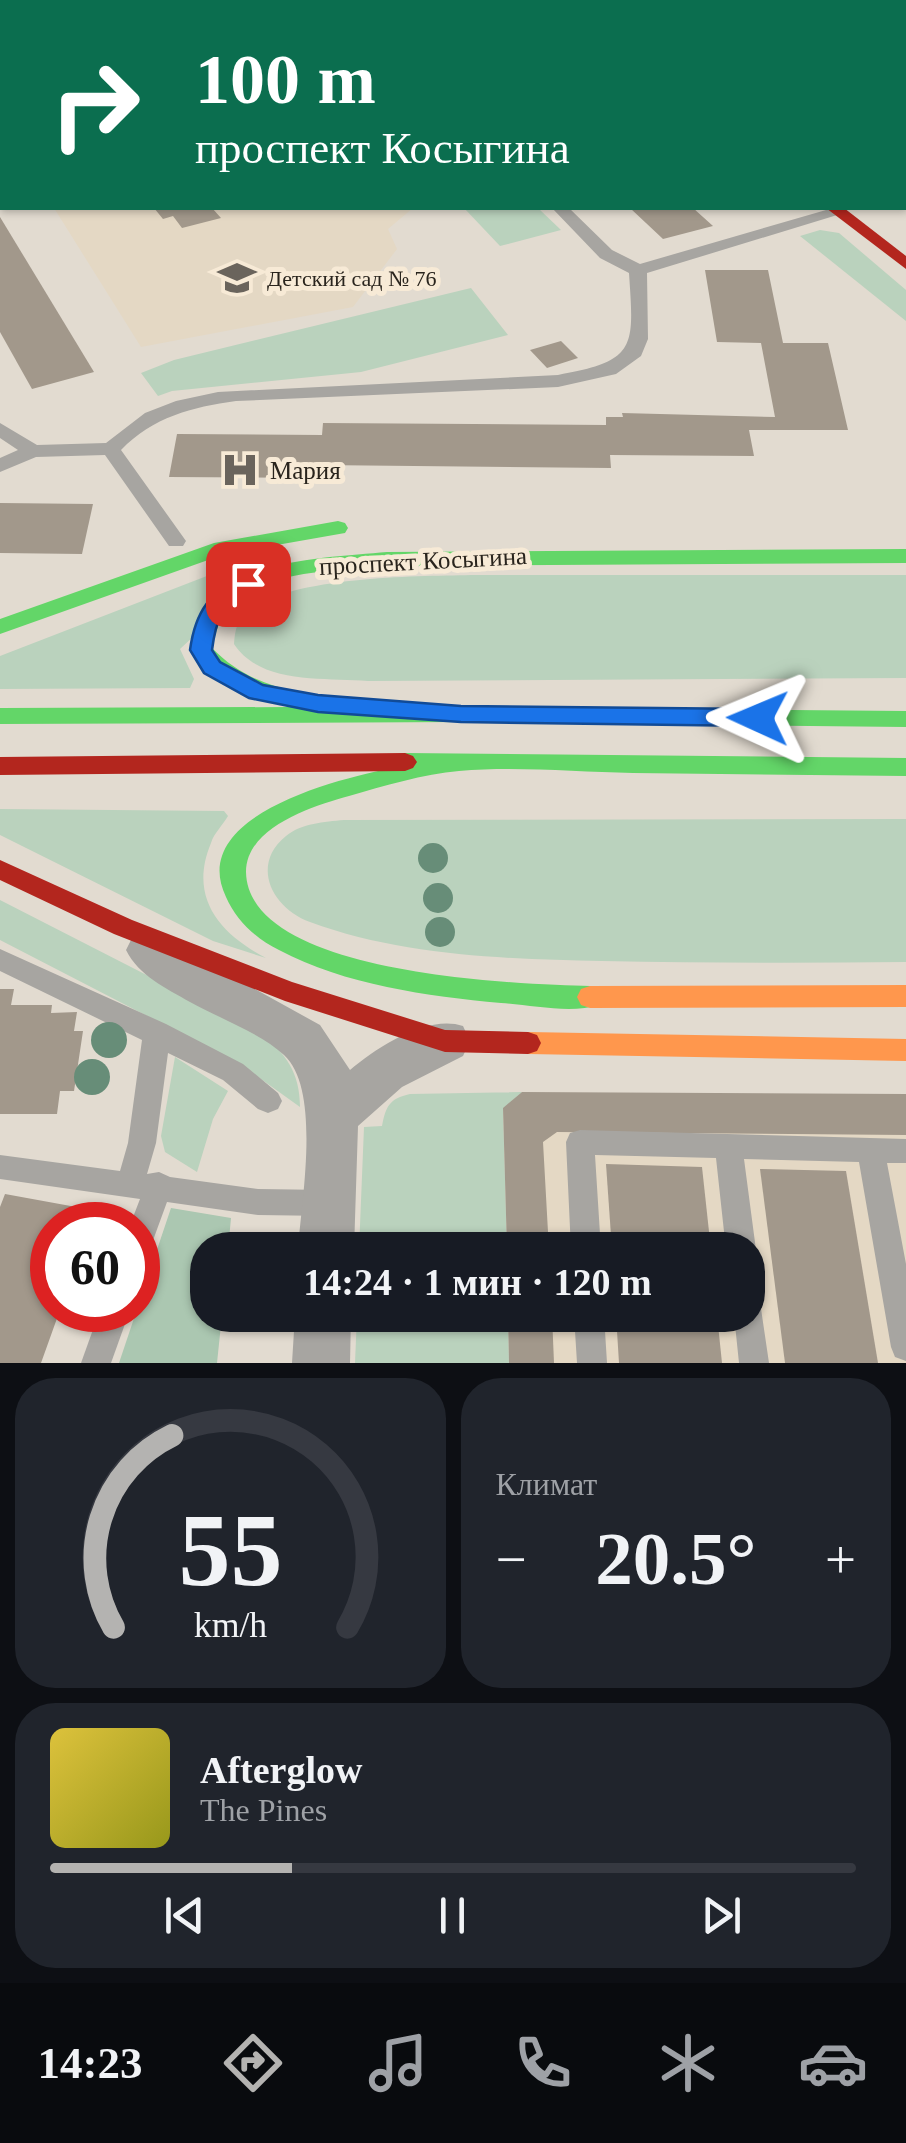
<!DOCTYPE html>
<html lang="ru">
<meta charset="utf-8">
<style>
body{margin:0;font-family:"Times New Roman",serif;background:#20242c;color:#f1f3f6;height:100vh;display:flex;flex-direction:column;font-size:38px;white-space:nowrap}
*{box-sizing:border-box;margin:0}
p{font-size:32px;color:#9ea1a6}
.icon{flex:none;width:55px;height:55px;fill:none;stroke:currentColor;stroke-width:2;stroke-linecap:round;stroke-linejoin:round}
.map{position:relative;height:1363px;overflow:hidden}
.panel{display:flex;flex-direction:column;gap:15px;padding:15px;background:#0d0f14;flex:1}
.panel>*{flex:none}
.banner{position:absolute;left:0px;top:0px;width:908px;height:210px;box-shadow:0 2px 8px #0004;background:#0b6e4f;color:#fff;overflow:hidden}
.speed{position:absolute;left:30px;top:1202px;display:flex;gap:20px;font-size:50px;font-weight:700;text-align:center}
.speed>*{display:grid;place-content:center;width:130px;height:130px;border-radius:50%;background:#171b24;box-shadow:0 2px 8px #0004;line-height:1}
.speed .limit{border:15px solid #d22;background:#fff;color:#111}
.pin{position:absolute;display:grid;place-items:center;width:85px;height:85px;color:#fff;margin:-42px;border-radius:20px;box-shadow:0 5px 15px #0006}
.me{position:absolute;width:110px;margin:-55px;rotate:271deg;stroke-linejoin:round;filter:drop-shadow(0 0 8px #0008)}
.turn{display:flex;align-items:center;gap:35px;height:210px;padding:0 30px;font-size:45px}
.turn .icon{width:130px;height:130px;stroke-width:2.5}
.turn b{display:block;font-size:70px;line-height:85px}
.big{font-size:75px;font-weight:700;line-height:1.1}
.panel .tile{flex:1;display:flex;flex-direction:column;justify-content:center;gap:15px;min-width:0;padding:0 35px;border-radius:40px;background:#20242c}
.panel .dial{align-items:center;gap:0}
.dial svg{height:260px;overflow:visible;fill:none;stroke:#363941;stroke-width:7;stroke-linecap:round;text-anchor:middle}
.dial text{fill:#f1f3f6;stroke:none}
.song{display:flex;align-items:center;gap:30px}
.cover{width:120px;height:120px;border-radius:15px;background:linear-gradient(135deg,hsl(50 70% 55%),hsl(60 70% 35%))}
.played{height:10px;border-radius:5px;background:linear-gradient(90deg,#b4b3b1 30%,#363941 30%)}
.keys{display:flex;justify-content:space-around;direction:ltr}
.heat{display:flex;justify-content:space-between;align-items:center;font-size:55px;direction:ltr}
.panel .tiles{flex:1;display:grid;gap:15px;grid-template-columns:1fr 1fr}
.tile:last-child{grid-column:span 2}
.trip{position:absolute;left:190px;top:1232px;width:575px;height:100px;border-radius:40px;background:#171b24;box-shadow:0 2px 8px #0004;font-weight:700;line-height:100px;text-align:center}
.tab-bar{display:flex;height:160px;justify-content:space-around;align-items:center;background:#090b0e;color:#9ea1a6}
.tab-bar .icon{width:70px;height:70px}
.tab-bar .current{color:#b4b3b1}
.tab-bar b{font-size:45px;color:#f1f3f6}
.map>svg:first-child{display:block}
</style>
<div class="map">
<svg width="906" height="1363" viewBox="0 0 906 1363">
<rect width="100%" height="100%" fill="#e2dbd0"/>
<g fill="#e4d8c4">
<polygon points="54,208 413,208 388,229 397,249 353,307 141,347"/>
<polygon points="906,1094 906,1363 509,1363 508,1315 748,1315 748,1250 507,1250 503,1108"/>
</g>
<g fill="#bad2bd">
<polygon points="464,208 538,208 561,230 500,246"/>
<polygon points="820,230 839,233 906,290 906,321 800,236"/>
<polygon points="471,288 508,335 361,372 172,391 158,396 141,373 174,360"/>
<polygon points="279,557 180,649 194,679 190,688 0,689 0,656 212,574"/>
<path d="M476 575H906V678L368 681C324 677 261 685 234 644 235 630 237 619 249 610 294 576 419 576 476 575Z"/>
<path d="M0 809 224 811 228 816C223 825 214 833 211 843 188 898 220 934 266 958L213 941 0 835Z"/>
<path d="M906 819V962C805 963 704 963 602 961 506 959 402 956 310 922 272 908 250 865 286 836 302 823 324 822 344 820Z"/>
<path d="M0 900 260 1033C286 1053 300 1073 300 1107L240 1064 0 940Z"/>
<polygon points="175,1057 228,1091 213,1119 197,1172 165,1152 161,1136"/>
<path d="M522 1092 503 1109 507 1250H359L364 1127 382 1126C386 1106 389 1099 410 1094Z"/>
<polygon points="357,1315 508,1315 509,1363 355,1363"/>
</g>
<polygon fill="#abc7b1" points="171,1208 231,1218 228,1250 208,1250 208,1315 222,1315 217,1363 119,1363"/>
<g fill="#a2988b">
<polygon points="154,208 212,208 221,218 182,228 173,216 163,219"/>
<polygon points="630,208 693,208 713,226 663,239"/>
<polygon points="0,217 94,372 32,389 0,332"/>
<polygon points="705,270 768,270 783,343 828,343 848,430 749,430 754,456 610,455 611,468 319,465 318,478 169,477 177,434 322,435 323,423 606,425 606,417 623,417 622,413 775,417 761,343 717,342"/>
<polygon points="561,341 578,358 547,368 530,350"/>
<polygon points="0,503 93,504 82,554 0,553"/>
<polygon points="0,989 14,989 11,1005 52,1005 51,1013 77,1012 74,1031 83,1031 74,1091 60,1091 57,1114 0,1114"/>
<polygon points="522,1092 906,1094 906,1135 557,1132 543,1142 549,1250 507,1250 503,1108"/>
<polygon points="606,1164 702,1167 711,1250 612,1250"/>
<polygon points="760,1169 846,1171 878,1363 785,1363"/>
<polygon points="5,1194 98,1211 92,1225 52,1225 52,1310 60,1310 41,1363 0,1363 0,1207"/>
<polygon points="508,1315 552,1315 554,1363 509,1363"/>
<polygon points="616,1315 717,1315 722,1363 619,1363"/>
</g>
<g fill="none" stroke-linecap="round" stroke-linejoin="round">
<g fill="#a7a5a1" fill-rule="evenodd">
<polygon points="347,0 362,0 363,2 349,2"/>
<path d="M552 208H569L612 250 640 264 833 208H845L847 212 647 273 648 339 641 356 616 374 558 387 236 401C192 407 153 417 121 450L186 541 183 546H169L105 455 36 457 0 472V458L18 450 0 438V423L37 445 106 443 145 413 176 401 218 392 558 375C637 361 634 348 629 273L600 258Z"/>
<polygon points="0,949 166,1024 243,1064 278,1093 282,1101 278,1109 268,1113 258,1109 223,1080 168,1053 156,1143 147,1174 159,1172 170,1177 258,1189 328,1190 338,1194 342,1203 338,1212 328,1216 258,1215 167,1202 148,1254 138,1258 138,1225 130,1225 140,1199 0,1179 0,1155 120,1171 128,1143 142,1040 0,971"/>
<polygon points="580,1130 906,1139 906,1163 887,1163 906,1264 906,1361 895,1357 891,1347 859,1162 744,1159 756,1250 748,1261 748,1250 726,1250 716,1158 595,1155 601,1250 571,1250 566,1142 570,1133"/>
<polygon points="748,1291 759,1295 769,1363 739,1363 734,1315 748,1315"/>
<polygon points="100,1310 130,1310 111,1363 81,1363"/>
<polygon points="574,1315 604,1315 607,1363 577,1363"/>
</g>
<g fill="#a7a5a1" fill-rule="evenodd">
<path d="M150 931 320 1025 350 1070C377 1047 428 1014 463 1026L470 1041 463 1056 402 1087 358 1126 354 1250H298C301 1202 322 1090 284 1055 260 1033 219 1018 190 1002 166 988 139 976 126 950L133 936Z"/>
<polygon points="295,1315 351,1315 350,1363 292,1363"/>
</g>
<g fill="#63d668" fill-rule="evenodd">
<polygon points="338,521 345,523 348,528 345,533 225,554 0,634 0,619 214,543"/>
<path d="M906 549V563L387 566C347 569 266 572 235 599 220 612 217 630 212 648 249 686 293 693 343 697L351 699 354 706 906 711V727L461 722 0 724V708L291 707C252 699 213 684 190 650 195 628 201 603 220 588 257 560 342 556 387 552Z"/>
<path d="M405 753 906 758V776C815 775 724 774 633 773 576 772 516 766 459 771 424 774 383 786 349 796 313 806 246 827 246 872 248 975 516 984 590 986L599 989 603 997 599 1005C571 1014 530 1005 501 1003 427 996 345 985 279 950 256 939 236 920 226 897 186 814 343 778 396 767L393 762 397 756Z"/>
</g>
<g fill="#ff974d" fill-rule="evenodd">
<polygon points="610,0 626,0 627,2 612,2"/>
<polygon points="906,985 906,1007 590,1008 581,1005 577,997 581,989 590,986"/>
<polygon points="528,1032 906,1039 906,1061 528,1054 519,1051 515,1043 519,1035"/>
</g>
<g fill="#b3261e" fill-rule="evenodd">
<polygon points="826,208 844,208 906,256 906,269"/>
<polygon points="405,753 413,756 417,762 413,768 405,771 0,775 0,757"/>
<polygon points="0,860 132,920 292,982 445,1030 528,1032 537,1035 541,1043 537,1051 528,1054 445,1052 285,1001 114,934 0,880"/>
</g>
</g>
<g fill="#678d78">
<circle cx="433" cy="858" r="15"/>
<circle cx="438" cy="898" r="15"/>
<circle cx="440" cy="932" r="15"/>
<circle cx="109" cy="1040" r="18"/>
<circle cx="92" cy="1077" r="18"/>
</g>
<path fill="#1a73e8" stroke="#114b97" stroke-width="2.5" d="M248 577 258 584C231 616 219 596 212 650L220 662 263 685 318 695 461 706 758 709 769 718 758 726 461 722 318 712 249 698 204 673 190 650C195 613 210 588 248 577Z"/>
<defs>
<g id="school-bare" transform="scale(3)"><path d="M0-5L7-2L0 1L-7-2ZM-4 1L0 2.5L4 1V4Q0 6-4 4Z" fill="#6a645c" stroke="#f7ead6" stroke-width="2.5" paint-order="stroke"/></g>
<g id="hospital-bare" transform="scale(3)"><path d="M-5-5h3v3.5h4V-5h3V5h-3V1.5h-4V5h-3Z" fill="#6a645c" stroke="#f7ead6" stroke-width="2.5" paint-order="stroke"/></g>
</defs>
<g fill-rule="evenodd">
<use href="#school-bare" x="237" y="278"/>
<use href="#hospital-bare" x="240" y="470"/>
</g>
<g text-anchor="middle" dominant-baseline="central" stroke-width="10" stroke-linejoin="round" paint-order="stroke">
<g font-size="22" fill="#29241d" stroke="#f7ead6" text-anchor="start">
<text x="267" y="278">Детский сад № 76</text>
</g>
<g font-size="25" fill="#29241d" stroke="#f7ead6" text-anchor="start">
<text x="270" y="470">Мария</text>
</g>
<g font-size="25" fill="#29241d" stroke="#f7ead6">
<text transform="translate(423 561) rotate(-3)">проспект Косыгина</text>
</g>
</g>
</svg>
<div class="speed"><div class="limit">60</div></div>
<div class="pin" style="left:248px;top:584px;background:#d93025"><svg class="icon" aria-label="arrive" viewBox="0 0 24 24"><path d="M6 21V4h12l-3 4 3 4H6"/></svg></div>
<svg class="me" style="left:758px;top:718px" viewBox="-20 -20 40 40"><path d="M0-17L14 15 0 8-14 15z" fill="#1a73e8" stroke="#fff" stroke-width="4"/></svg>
<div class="trip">14:24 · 1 мин · 120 m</div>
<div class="banner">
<div class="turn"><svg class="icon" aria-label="right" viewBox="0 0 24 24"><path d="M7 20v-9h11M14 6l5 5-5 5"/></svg><div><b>100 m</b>проспект Косыгина</div></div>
</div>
</div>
<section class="panel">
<div class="tiles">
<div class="tile dial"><svg viewBox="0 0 100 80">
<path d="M14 69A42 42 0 1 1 86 69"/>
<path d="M14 69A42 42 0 0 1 32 10" stroke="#b4b3b1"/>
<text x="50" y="56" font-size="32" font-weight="700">55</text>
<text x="50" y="72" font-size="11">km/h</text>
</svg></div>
<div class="tile"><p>Климат</p>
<div class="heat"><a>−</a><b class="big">20.5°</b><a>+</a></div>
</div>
<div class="tile">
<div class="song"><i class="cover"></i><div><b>Afterglow</b><p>The Pines</p></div></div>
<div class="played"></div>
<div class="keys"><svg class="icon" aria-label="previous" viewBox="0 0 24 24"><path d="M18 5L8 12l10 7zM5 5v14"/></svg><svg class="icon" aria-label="pause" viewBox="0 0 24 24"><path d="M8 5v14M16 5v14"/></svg><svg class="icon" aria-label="next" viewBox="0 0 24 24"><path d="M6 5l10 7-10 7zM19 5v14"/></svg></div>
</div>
</div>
</section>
<nav class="tab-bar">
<b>14:23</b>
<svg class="icon current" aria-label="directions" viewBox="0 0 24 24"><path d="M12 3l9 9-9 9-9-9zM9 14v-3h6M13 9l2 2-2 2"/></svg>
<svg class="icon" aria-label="music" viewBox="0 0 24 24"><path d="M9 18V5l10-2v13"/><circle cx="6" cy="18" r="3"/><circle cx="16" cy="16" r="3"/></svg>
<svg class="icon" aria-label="phone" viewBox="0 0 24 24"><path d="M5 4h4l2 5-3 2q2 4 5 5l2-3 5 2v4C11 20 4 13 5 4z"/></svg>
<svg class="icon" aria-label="climate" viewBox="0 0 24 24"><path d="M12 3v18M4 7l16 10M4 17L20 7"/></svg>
<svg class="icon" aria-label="car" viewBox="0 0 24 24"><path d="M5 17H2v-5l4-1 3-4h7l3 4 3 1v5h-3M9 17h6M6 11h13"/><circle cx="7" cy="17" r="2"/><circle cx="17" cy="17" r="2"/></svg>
</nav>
